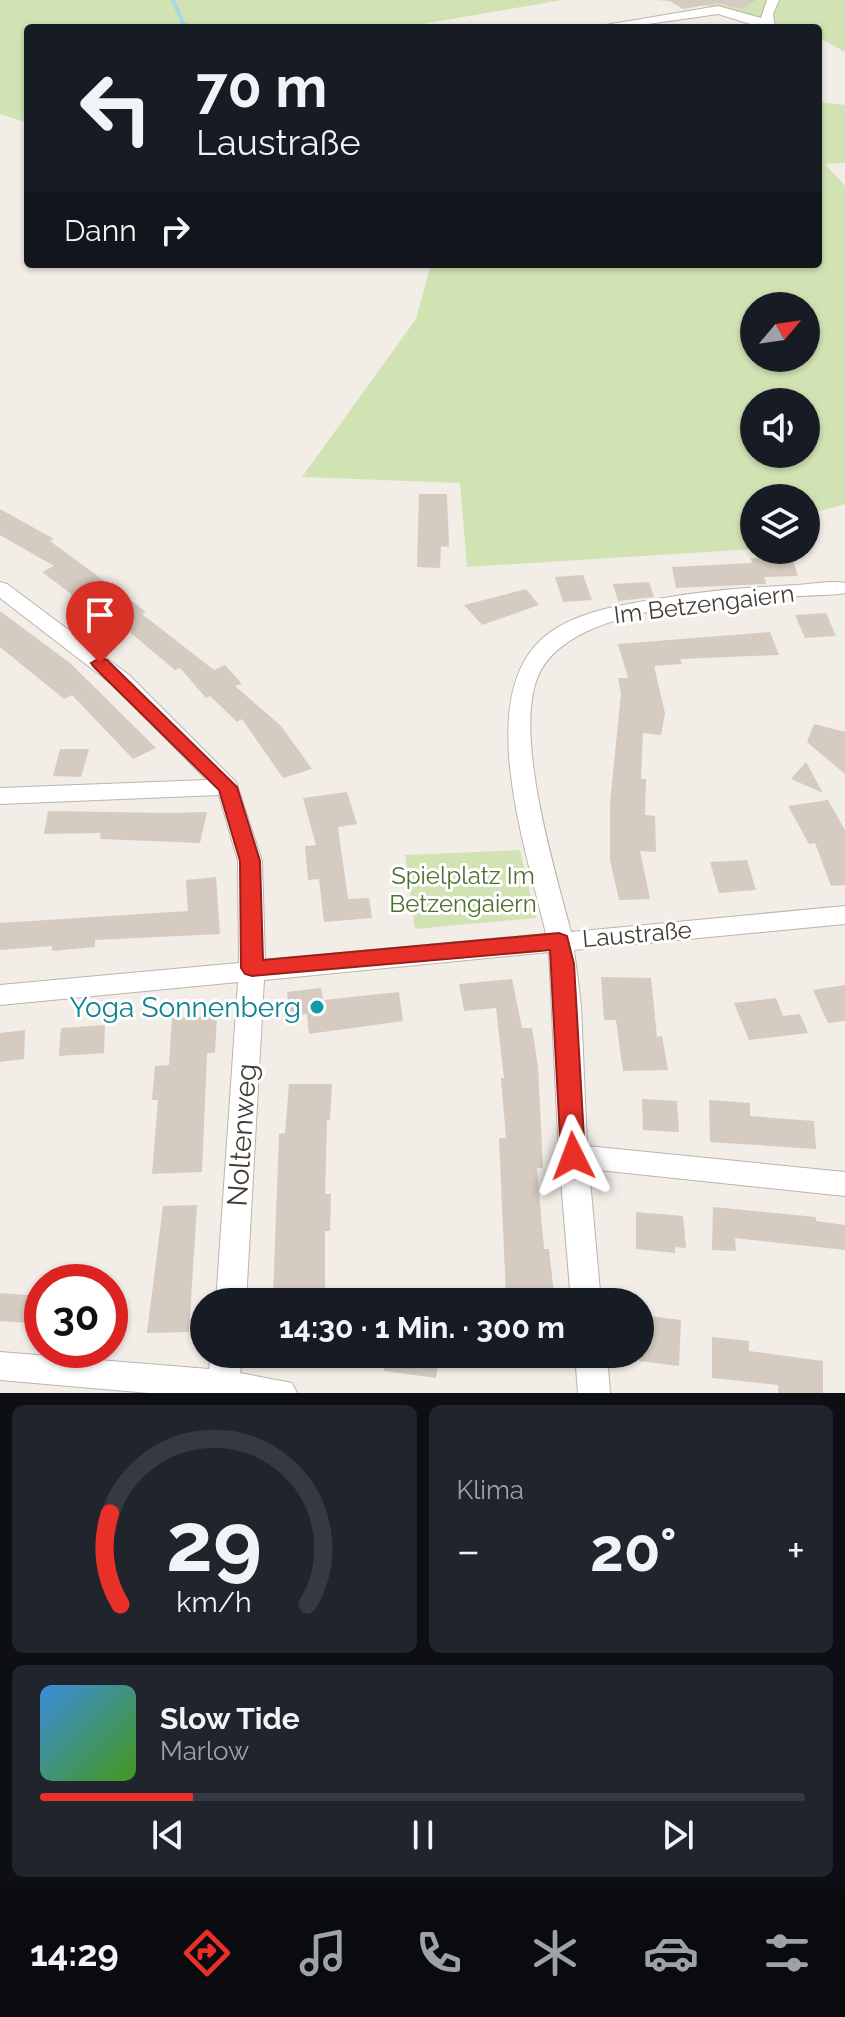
<!DOCTYPE html>
<html lang="de">
<meta charset="utf-8">
<style>
body{margin:0;font-family:Raleway,sans-serif;background:#20242c;color:#f1f3f6;height:100vh;display:flex;flex-direction:column;font-size:30px;white-space:nowrap}
*{box-sizing:border-box;margin:0}
p{font-size:26px;color:#9ea1a6}
.icon{flex:none;width:44px;height:44px;fill:none;stroke:currentColor;stroke-width:2;stroke-linecap:round;stroke-linejoin:round}
.map{position:relative;height:1393px;overflow:hidden}
.details{display:flex;flex-direction:column;gap:12px;padding:12px;background:#0d0f14;flex:1}
.details>*{flex:none}
.guide{position:absolute;left:24px;top:24px;width:798px;height:244px;border-radius:8px;box-shadow:0 2px 6px #0004;background:#171b24;color:#f1f3f6;overflow:hidden}
.needle{width:52px;rotate:61deg}
.tools{position:absolute;left:740px;top:292px;display:grid;gap:16px}
.tools a{display:grid;place-items:center;width:80px;height:80px;border-radius:50%;background:#171b24;box-shadow:0 2px 6px #0004;font-size:40px}
.speed{position:absolute;left:24px;top:1264px;display:flex;gap:16px;font-size:40px;font-weight:700;text-align:center}
.speed>*{display:grid;place-content:center;width:104px;height:104px;border-radius:50%;background:#171b24;box-shadow:0 2px 6px #0004;line-height:1}
.speed .limit{border:12px solid #d22;background:#fff;color:#111}
.pin{position:absolute;display:grid;place-items:center;width:68px;height:68px;color:#fff;margin:-82px -34px;border-radius:50% 50% 50% 0;rotate:-45deg;box-shadow:0 0 8px #0007}
.pin .icon{rotate:45deg}
.me{position:absolute;width:88px;margin:-44px;rotate:357deg;stroke-linejoin:round;filter:drop-shadow(0 0 6px #0008)}
.turn{display:flex;align-items:center;gap:28px;height:168px;padding:0 40px;font-size:36px}
.turn .icon{width:104px;height:104px;stroke-width:2.5}
.turn b{display:block;font-size:56px;line-height:68px}
.then{display:flex;align-items:center;height:76px;padding:0 40px;background:#0003;gap:16px;font-size:30px}
.big{font-size:60px;font-weight:700;line-height:1.1}
.details .tile{flex:1;display:flex;flex-direction:column;justify-content:center;gap:12px;min-width:0;padding:0 28px;border-radius:12px;background:#20242c}
.details .dial{align-items:center;gap:0}
.dial svg{height:208px;overflow:visible;fill:none;stroke:#363941;stroke-width:7;stroke-linecap:round;text-anchor:middle}
.dial text{fill:#f1f3f6;stroke:none}
.song{display:flex;align-items:center;gap:24px}
.cover{width:96px;height:96px;border-radius:12px;background:linear-gradient(135deg,hsl(210 70% 55%),hsl(100 70% 35%))}
.played{height:8px;border-radius:4px;background:linear-gradient(90deg,#e83028 20%,#363941 20%)}
.keys{display:flex;justify-content:space-around;direction:ltr}
.heat{display:flex;justify-content:space-between;align-items:center;font-size:44px;direction:ltr}
.details .tiles{flex:1;display:grid;gap:12px;grid-template-columns:1fr 1fr}
.tile:last-child{grid-column:span 2}
.trip{position:absolute;left:190px;top:1288px;width:464px;height:80px;border-radius:40px;background:#171b24;box-shadow:0 2px 6px #0004;font-weight:700;line-height:80px;text-align:center}
.tabs{display:flex;height:128px;justify-content:space-around;align-items:center;background:#090b0e;color:#9ea1a6}
.tabs .icon{width:56px;height:56px}
.tabs .current{color:#e83028}
.tabs b{font-size:36px;color:#f1f3f6}
.map>svg:first-child{display:block}
</style>
<div class="map">
<svg width="845" height="1393" viewBox="0 0 845 1393">
<rect width="100%" height="100%" fill="#f2ede7"/>
<g fill="#d2e3b3" fill-rule="evenodd">
<polygon points="0,0 562,0 399,28 28,28 28,123 0,114"/>
<polygon points="657,0 845,0 845,52 818,37 818,28 794,28 718,7"/>
<path d="M818 102 845 105V163L825 164 845 186V504L806 515V498H754V549L467 567 460 483 302 477 416 319 431 264H818ZM754 306H806V358H754ZM754 402H806V454H754Z"/>
<polygon points="520,850 536,918 415,929 405,855"/>
</g>
<g fill="none" stroke-linecap="round" stroke-linejoin="round">
<polyline stroke="#a8d6ea" stroke-width="4" points="173,0 183,23 192,28"/>
</g>
<g fill="#d5cbc0">
<polygon points="668,0 756,0 742,9 718,3 683,9"/>
<polygon points="419,494 447,494 449,547 441,546 440,568 417,567"/>
<polygon points="0,509 54,539 50,541 129,599 146,612 142,614 214,670 225,665 242,684 235,686 281,726 312,769 283,778 242,719 237,722 210,696 206,698 180,668 175,670 120,624 115,627 42,572 54,566 0,535"/>
<polygon points="792,557 798,576 764,577 766,584 676,588 672,567 752,563 750,558"/>
<polygon points="583,575 592,600 563,602 555,577"/>
<polygon points="649,582 654,597 618,601 613,584"/>
<polygon points="526,589 539,605 482,625 464,605"/>
<polygon points="0,611 70,663 156,748 133,759 72,695 64,699 0,647"/>
<polygon points="826,613 836,636 805,638 795,615"/>
<polygon points="770,632 779,655 680,659 682,664 654,666 665,713 661,735 643,733 641,779 646,779 645,815 655,816 656,852 640,851 650,899 619,900 610,860 610,803 621,694 618,678 628,678 618,644"/>
<polygon points="814,724 845,732 845,774 807,742"/>
<polygon points="60,749 89,749 81,777 53,776"/>
<polygon points="806,762 823,793 791,779"/>
<polygon points="347,792 357,824 338,827 348,899 369,898 372,918 324,922 319,879 308,880 305,846 316,845 303,798"/>
<polygon points="828,800 845,830 845,885 831,886 815,843 809,844 788,806"/>
<polygon points="48,811 170,813 207,812 200,843 100,839 101,833 44,834"/>
<polygon points="747,860 756,890 719,893 710,862"/>
<polygon points="216,877 220,934 95,940 95,947 52,951 52,946 0,950 0,923 188,911 186,880"/>
<polygon points="601,977 651,978 657,1037 662,1036 668,1070 623,1071 616,1020 604,1020"/>
<polygon points="512,979 522,1028 532,1028 538,1067 543,1168 537,1168 544,1249 549,1249 554,1295 506,1296 499,1138 506,1138 501,1078 504,1078 496,1008 464,1011 459,984"/>
<polygon points="845,985 845,1021 828,1023 813,990"/>
<polygon points="321,988 323,1000 399,992 403,1021 309,1034 307,1014 290,1016 287,992"/>
<polygon points="776,998 783,1016 800,1014 808,1033 749,1040 734,1003"/>
<polygon points="217,1016 215,1053 207,1053 202,1172 152,1174 158,1100 152,1100 155,1066 169,1065 172,1018"/>
<polygon points="105,1025 104,1053 59,1056 61,1028"/>
<polygon points="25,1030 24,1059 0,1062 0,1033"/>
<polygon points="289,1084 332,1084 330,1120 327,1120 325,1194 331,1194 330,1231 325,1231 325,1296 273,1297 279,1134 285,1133"/>
<polygon points="642,1099 677,1101 679,1132 643,1130"/>
<polygon points="709,1100 750,1103 750,1116 814,1121 816,1149 710,1142"/>
<polygon points="197,1205 189,1332 147,1333 163,1206"/>
<polygon points="713,1207 816,1217 816,1221 845,1225 845,1250 735,1238 736,1251 712,1250"/>
<polygon points="636,1212 683,1216 686,1248 675,1247 675,1253 636,1249"/>
<polygon points="0,1293 42,1296 42,1324 0,1321"/>
<polygon points="642,1315 681,1320 679,1366 639,1361"/>
<polygon points="712,1337 749,1341 749,1351 823,1361 823,1393 778,1393 778,1385 712,1378"/>
<polygon points="387,1354 440,1354 436,1378 384,1371"/>
</g>
<g fill="none" stroke-linecap="round" stroke-linejoin="round">
<g stroke="#bcb4aa" stroke-width="2">
<g id="minor">
<polygon points="767,0 779,0 773,14 775,28 763,28 718,14 620,28 588,28 718,6 761,18"/>
<path d="M0 582 7 584 129 675 236 782 262 861 265 960 546 934C529 858 477 712 535 646 565 611 627 604 670 597 712 590 754 587 797 585 812 584 830 580 845 583V593L840 594C764 599 575 597 539 674 512 732 555 870 571 932L845 906V924L574 950 581 1005 587 1146 845 1172V1196L589 1169 601 1302H571L559 1156 549 952 264 980 246 1302H216L238 982 0 1005V985L239 963 238 861 219 795 0 804V788L207 780 113 685 0 598Z"/>
<polygon points="0,1352 209,1369 211,1354 243,1354 240,1373 292,1383 297,1393 149,1393 0,1380"/>
<polygon points="575,1354 607,1354 610,1393 578,1393"/>
</g>
</g>
<use href="#minor" fill="#fff" fill-rule="evenodd"/>
</g>
<polygon fill="#e83028" stroke="#971f1a" stroke-width="2" points="100,658 107,660 237,787 260,861 263,960 559,933 567,936 574,964 585,1156 581,1162 573,1165 564,1162 561,1156 550,950 252,976 245,974 241,968 240,861 219,790 94,667 91,663"/>
<circle fill="#0f9aa8" stroke="#fff" stroke-width="3" cx="317" cy="1007" r="8"/>
<g text-anchor="middle" dominant-baseline="central" stroke-width="6" stroke-linejoin="round" paint-order="stroke">
<g font-size="24" fill="#443d36" stroke="#fff">
<text transform="translate(704 604) rotate(-7)">Im Betzengaiern</text>
<text transform="translate(637 934) rotate(-5)">Laustraße</text>
</g>
<g font-size="24" fill="#4f712f" stroke="#fff">
<text x="463" y="875">Spielplatz Im<tspan x="463" dy="28">Betzengaiern</tspan></text>
</g>
<g font-size="28" fill="#0d838f" stroke="#fff" text-anchor="end">
<text x="301" y="1007">Yoga Sonnenberg</text>
</g>
<g font-size="28" fill="#443d36" stroke="#fff">
<text transform="translate(242 1135) rotate(-86)">Noltenweg</text>
</g>
</g>
</svg>
<div class="tools">
<a><svg class="needle" viewBox="-14 -14 28 28"><path d="M0-13l5 13h-10z" fill="#e53935"/><path d="M0 13l5-13h-10z" fill="#9ea1a6"/></svg></a>
<a><svg class="icon" aria-label="sound" viewBox="0 0 24 24"><path d="M4 9h4l5-4v14l-5-4H4zM17 9q2 3 0 6"/></svg></a>
<a><svg class="icon" aria-label="layers" viewBox="0 0 24 24"><path d="M12 4l9 5-9 5-9-5zM3 14l9 5 9-5"/></svg></a>
</div>
<div class="speed"><div class="limit">30</div></div>
<div class="pin" style="left:100px;top:663px;background:#d93025"><svg class="icon" aria-label="arrive" viewBox="0 0 24 24"><path d="M6 21V4h12l-3 4 3 4H6"/></svg></div>
<svg class="me" style="left:573px;top:1156px" viewBox="-20 -20 40 40"><path d="M0-17L14 15 0 8-14 15z" fill="#e83028" stroke="#fff" stroke-width="4"/></svg>
<div class="trip">14:30 · 1 Min. · 300 m</div>
<div class="guide">
<div class="turn"><svg class="icon" aria-label="left" viewBox="0 0 24 24"><path d="M17 20v-9H6M10 6l-5 5 5 5"/></svg><div><b>70 m</b>Laustraße</div></div>
<div class="then">Dann<svg class="icon" aria-label="right" viewBox="0 0 24 24"><path d="M7 20v-9h11M14 6l5 5-5 5"/></svg></div>
</div>
</div>
<section class="details">
<div class="tiles">
<div class="tile dial"><svg viewBox="0 0 100 80">
<path d="M14 69A42 42 0 1 1 86 69"/>
<path d="M14 69A42 42 0 0 1 10 34" stroke="#e83028"/>
<text x="50" y="56" font-size="32" font-weight="700">29</text>
<text x="50" y="72" font-size="11">km/h</text>
</svg></div>
<div class="tile"><p>Klima</p>
<div class="heat"><a>−</a><b class="big">20°</b><a>+</a></div>
</div>
<div class="tile">
<div class="song"><i class="cover"></i><div><b>Slow Tide</b><p>Marlow</p></div></div>
<div class="played"></div>
<div class="keys"><svg class="icon" aria-label="previous" viewBox="0 0 24 24"><path d="M18 5L8 12l10 7zM5 5v14"/></svg><svg class="icon" aria-label="pause" viewBox="0 0 24 24"><path d="M8 5v14M16 5v14"/></svg><svg class="icon" aria-label="next" viewBox="0 0 24 24"><path d="M6 5l10 7-10 7zM19 5v14"/></svg></div>
</div>
</div>
</section>
<nav class="tabs">
<b>14:29</b>
<svg class="icon current" aria-label="directions" viewBox="0 0 24 24"><path d="M12 3l9 9-9 9-9-9zM9 14v-3h6M13 9l2 2-2 2"/></svg>
<svg class="icon" aria-label="music" viewBox="0 0 24 24"><path d="M9 18V5l10-2v13"/><circle cx="6" cy="18" r="3"/><circle cx="16" cy="16" r="3"/></svg>
<svg class="icon" aria-label="phone" viewBox="0 0 24 24"><path d="M5 4h4l2 5-3 2q2 4 5 5l2-3 5 2v4C11 20 4 13 5 4z"/></svg>
<svg class="icon" aria-label="climate" viewBox="0 0 24 24"><path d="M12 3v18M4 7l16 10M4 17L20 7"/></svg>
<svg class="icon" aria-label="car" viewBox="0 0 24 24"><path d="M5 17H2v-5l4-1 3-4h7l3 4 3 1v5h-3M9 17h6M6 11h13"/><circle cx="7" cy="17" r="2"/><circle cx="17" cy="17" r="2"/></svg>
<svg class="icon" aria-label="filters" viewBox="0 0 24 24"><path d="M4 7h16M4 17h16"/><circle cx="9" cy="7" r="2"/><circle cx="15" cy="17" r="2"/></svg>
</nav>
